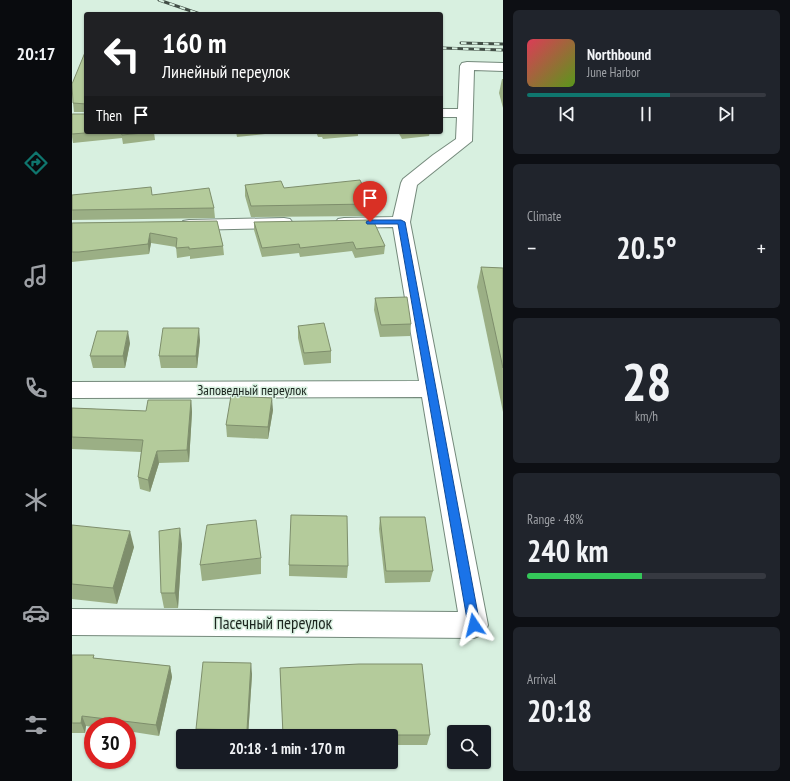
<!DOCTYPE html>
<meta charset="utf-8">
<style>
body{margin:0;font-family:"PT Sans Narrow",sans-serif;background:#20242c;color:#f1f3f6;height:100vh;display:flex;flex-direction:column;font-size:15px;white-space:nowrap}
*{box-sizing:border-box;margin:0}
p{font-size:13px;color:#9ea1a6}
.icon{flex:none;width:22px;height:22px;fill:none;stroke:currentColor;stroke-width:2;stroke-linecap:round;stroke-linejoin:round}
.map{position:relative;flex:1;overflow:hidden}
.side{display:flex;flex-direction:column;gap:10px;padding:10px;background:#0d0f14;width:287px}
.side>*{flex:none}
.guide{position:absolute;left:12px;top:12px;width:359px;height:122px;border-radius:4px;box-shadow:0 1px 3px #0004;background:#202124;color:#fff;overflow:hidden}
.buttons{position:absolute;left:375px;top:725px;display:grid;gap:8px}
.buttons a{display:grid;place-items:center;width:44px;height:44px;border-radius:4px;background:#171b24;box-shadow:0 1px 3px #0004;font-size:20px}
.speed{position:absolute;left:12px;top:717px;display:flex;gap:8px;font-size:20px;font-weight:700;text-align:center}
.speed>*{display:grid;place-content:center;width:52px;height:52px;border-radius:50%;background:#171b24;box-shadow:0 1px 3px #0004;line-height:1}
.speed .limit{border:6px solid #d22;background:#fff;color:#111}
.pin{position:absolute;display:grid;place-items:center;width:34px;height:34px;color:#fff;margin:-41px -17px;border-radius:50% 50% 50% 0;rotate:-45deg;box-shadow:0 0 4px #0007}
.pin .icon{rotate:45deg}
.me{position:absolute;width:44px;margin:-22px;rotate:350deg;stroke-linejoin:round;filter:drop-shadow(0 0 3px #0008)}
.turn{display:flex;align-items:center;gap:14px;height:84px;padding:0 12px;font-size:18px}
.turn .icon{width:52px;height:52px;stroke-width:2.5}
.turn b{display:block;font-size:28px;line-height:34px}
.then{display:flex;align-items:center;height:38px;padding:0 12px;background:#0003;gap:8px;font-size:15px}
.big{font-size:30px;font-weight:800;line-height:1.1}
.side .tile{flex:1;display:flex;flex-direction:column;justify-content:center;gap:6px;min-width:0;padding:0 14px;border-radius:6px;background:#20242c}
.side .dial{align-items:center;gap:0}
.dial b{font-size:52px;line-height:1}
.song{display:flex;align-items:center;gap:12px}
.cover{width:48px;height:48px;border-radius:6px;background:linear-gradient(135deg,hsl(350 70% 55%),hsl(90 70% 35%))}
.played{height:4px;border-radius:2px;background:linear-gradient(90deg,#0f766e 60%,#363941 60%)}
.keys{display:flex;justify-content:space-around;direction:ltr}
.heat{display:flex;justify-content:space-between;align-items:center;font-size:22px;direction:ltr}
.charge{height:6px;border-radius:3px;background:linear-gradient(90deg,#34c759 48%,#363941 0)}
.trip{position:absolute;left:104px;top:729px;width:222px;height:40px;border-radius:4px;background:#171b24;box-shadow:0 1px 3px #0004;font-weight:800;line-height:40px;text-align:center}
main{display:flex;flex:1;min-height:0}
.tab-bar{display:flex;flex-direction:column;width:72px;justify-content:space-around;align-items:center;background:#090b0e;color:#9ea1a6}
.tab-bar .icon{width:28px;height:28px}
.tab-bar .selected{color:#0f766e}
.tab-bar b{font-size:18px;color:#f1f3f6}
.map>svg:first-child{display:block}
</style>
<main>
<nav class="tab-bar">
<b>20:17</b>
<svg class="icon selected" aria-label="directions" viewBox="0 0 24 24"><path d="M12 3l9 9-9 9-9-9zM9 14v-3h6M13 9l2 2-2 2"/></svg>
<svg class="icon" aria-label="music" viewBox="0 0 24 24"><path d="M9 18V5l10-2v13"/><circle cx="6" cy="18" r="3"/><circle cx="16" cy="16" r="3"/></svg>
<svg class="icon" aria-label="phone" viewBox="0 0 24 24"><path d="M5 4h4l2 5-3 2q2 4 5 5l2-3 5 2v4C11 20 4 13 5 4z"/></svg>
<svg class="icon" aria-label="climate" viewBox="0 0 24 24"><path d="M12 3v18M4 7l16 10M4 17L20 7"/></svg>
<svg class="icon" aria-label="car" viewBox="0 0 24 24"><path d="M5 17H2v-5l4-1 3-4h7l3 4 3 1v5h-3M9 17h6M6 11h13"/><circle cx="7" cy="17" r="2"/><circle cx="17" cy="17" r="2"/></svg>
<svg class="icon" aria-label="filters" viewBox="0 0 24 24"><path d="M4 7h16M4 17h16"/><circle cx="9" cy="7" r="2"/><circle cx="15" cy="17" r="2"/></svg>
</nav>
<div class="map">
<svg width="431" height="781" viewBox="0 0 431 781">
<rect width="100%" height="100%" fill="#d8f0e0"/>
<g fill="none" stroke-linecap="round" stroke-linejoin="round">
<g stroke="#74897b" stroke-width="2">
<g id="minor">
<polygon points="395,62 431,63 431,71 402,70 400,141 345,185 338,222 416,625 412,634 402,638 0,635 0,609 386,612 350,397 0,398 0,382 347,381 321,227 272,228 266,227 263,223 266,219 272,218 321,217 329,183 331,179 361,155 384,139 385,117 369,117 369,109 386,109 388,66 390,63"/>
<polygon points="212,218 218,219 221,223 218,227 212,228 117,230 111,229 108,225 111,221 117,220"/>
</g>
</g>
<use href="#minor" fill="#fff" fill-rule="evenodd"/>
<g stroke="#424e46" stroke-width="3">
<g id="rail">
<polyline points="87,0 128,14"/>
<polyline points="389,43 431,44"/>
<polyline points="369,48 431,50"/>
</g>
</g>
<use href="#rail" stroke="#d8f0e0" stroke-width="2" stroke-dasharray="5.5" stroke-linecap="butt"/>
</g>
<g fill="#9baf85">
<polygon points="14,50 14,112 2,112 1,103"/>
<polygon points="430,79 431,79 431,108 427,93"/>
<polygon points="0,114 13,114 14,132 82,132 83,140 51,144 50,138 1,143 0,137"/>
<polygon points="164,132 193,132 193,134 165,137"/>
<polygon points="244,132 286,132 286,136 251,139 250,137 246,137"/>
<polygon points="326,132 358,132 357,136 330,139"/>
<polygon points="173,185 212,188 296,197 295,216 179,217 173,196"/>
<polygon points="0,195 80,195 142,208 143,218 0,220"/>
<polygon points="145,221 151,246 152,255 118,259 118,256 105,258 104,247 79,243 77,254 9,261 0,262 0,223"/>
<polygon points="182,222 313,246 312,254 283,258 280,251 228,257 227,253 190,257 182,230"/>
<polygon points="409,267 431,268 431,412 405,287"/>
<polygon points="303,298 339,324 338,336 308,337 302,310"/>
<polygon points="226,326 259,351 259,363 232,365 226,338"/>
<polygon points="128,340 125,368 89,368 87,356"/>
<polygon points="58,343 53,368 21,368 18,356"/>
<polygon points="119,400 120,412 117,462 87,463 78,492 68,489 66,477 69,452 0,449 0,408 74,411"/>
<polygon points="201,410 196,439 155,437 154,425"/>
<polygon points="308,517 361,571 358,582 313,583 307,529"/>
<polygon points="0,525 62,547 45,604 0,599"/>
<polygon points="110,544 106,608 92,608 89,593"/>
<polygon points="189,558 189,574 130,581 128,565"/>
<polygon points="217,565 276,566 275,578 217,576"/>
<polygon points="0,655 22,655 22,658 98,666 100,677 87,736 55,731 55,726 21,726 21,727 14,726 13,733 0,733"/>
<polygon points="208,668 358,735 355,745 319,745 319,736 211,736"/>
<polygon points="180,674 176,736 125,736 124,729"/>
</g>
<g fill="#7e8e6c">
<polygon points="78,233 79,243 77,254 76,244"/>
<polygon points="127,328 128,340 125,368 124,356"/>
<polygon points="56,331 58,343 53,368 51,356"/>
<polygon points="200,398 201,410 196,439 196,427"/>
<polygon points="119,400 120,412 117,462 115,450"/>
<polygon points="85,451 87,463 78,492 76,480"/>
<polygon points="108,528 110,544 106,608 103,593"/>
<polygon points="58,531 62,547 45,604 41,588"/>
<polygon points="179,663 180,674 176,736 175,730"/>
<polygon points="98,666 100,677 87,736 84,725"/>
<polygon points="10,716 14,726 13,733 9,723"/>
</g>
<g fill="#b4cb9b" stroke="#7e8e6c">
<polygon points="14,50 14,112 14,104 1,103 0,84"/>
<polygon points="14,113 14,132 26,132 0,134 0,114 13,114"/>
<polygon points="49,132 82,132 50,135"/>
<polygon points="288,180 296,197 293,198 296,204 179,206 173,185 209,181 212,188"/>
<polygon points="79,187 80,195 137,188 142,208 0,210 0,195"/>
<polygon points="301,220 313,246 284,249 281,242 228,248 227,244 190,248 182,222"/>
<polygon points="145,221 151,246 117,249 117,247 104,248 105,238 78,233 76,244 7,252 0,252 0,223"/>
<polygon points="409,267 431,268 431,368"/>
<polygon points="335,297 339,324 309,325 303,298"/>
<polygon points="252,323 259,351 232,353 226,326"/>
<polygon points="91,328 127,328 124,356 87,356"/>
<polygon points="25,331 56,331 51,356 18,356"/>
<polygon points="159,396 200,398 196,427 154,425"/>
<polygon points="76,400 119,400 115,450 85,451 76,480 66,477 71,440 0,437 0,408 74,411"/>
<polygon points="219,515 275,516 276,566 217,565"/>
<polygon points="308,517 353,517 361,571 314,571"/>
<polygon points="184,520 189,558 128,565 135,525"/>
<polygon points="0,525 58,531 41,588 0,584"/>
<polygon points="108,528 103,593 89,593 87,531"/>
<polygon points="0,655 22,655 21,658 98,666 84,725 10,716 9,723 0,723"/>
<polygon points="131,662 179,663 175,730 124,729"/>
<polygon points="287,664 350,664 358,735 290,735 290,730 211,735 208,668"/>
</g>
<polygon fill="#1a73e8" stroke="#114b97" points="298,220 329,220 333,222 408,625 406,628 402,630 398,628 396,625 326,224 295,224 294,222"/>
<g text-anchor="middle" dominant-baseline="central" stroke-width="3" stroke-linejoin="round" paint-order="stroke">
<g font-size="14" fill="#1c251f" stroke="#d8f0e0">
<text x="180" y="390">Заповедный переулок</text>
</g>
<g font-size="17" fill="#1c251f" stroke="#d8f0e0">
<text x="201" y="623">Пасечный переулок</text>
</g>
</g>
</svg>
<div class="buttons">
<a><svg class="icon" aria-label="search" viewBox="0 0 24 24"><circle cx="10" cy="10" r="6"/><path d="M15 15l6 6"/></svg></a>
</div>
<div class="speed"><div class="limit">30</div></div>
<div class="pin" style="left:298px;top:222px;background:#d93025"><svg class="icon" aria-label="arrive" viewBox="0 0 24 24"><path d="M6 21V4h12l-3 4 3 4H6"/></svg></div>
<svg class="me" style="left:402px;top:625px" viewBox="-20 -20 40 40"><path d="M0-17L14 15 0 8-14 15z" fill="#1a73e8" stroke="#fff" stroke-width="4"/></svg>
<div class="trip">20:18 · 1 min · 170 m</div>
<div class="guide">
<div class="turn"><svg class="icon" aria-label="left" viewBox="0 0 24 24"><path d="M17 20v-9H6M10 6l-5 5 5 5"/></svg><div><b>160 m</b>Линейный переулок</div></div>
<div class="then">Then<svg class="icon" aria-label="arrive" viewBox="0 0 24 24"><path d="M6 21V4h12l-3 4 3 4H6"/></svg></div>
</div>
</div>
<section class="side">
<div class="tile">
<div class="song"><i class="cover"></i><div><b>Northbound</b><p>June Harbor</p></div></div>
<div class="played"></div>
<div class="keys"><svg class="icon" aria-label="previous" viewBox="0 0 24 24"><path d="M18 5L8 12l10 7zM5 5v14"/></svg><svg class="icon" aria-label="pause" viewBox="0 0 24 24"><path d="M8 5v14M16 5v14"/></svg><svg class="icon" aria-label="next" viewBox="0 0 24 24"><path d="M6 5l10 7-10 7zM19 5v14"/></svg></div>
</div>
<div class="tile"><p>Climate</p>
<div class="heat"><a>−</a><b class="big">20.5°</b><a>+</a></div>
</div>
<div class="tile dial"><b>28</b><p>km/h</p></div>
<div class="tile"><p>Range · 48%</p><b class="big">240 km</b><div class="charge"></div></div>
<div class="tile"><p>Arrival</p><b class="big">20:18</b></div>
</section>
</main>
